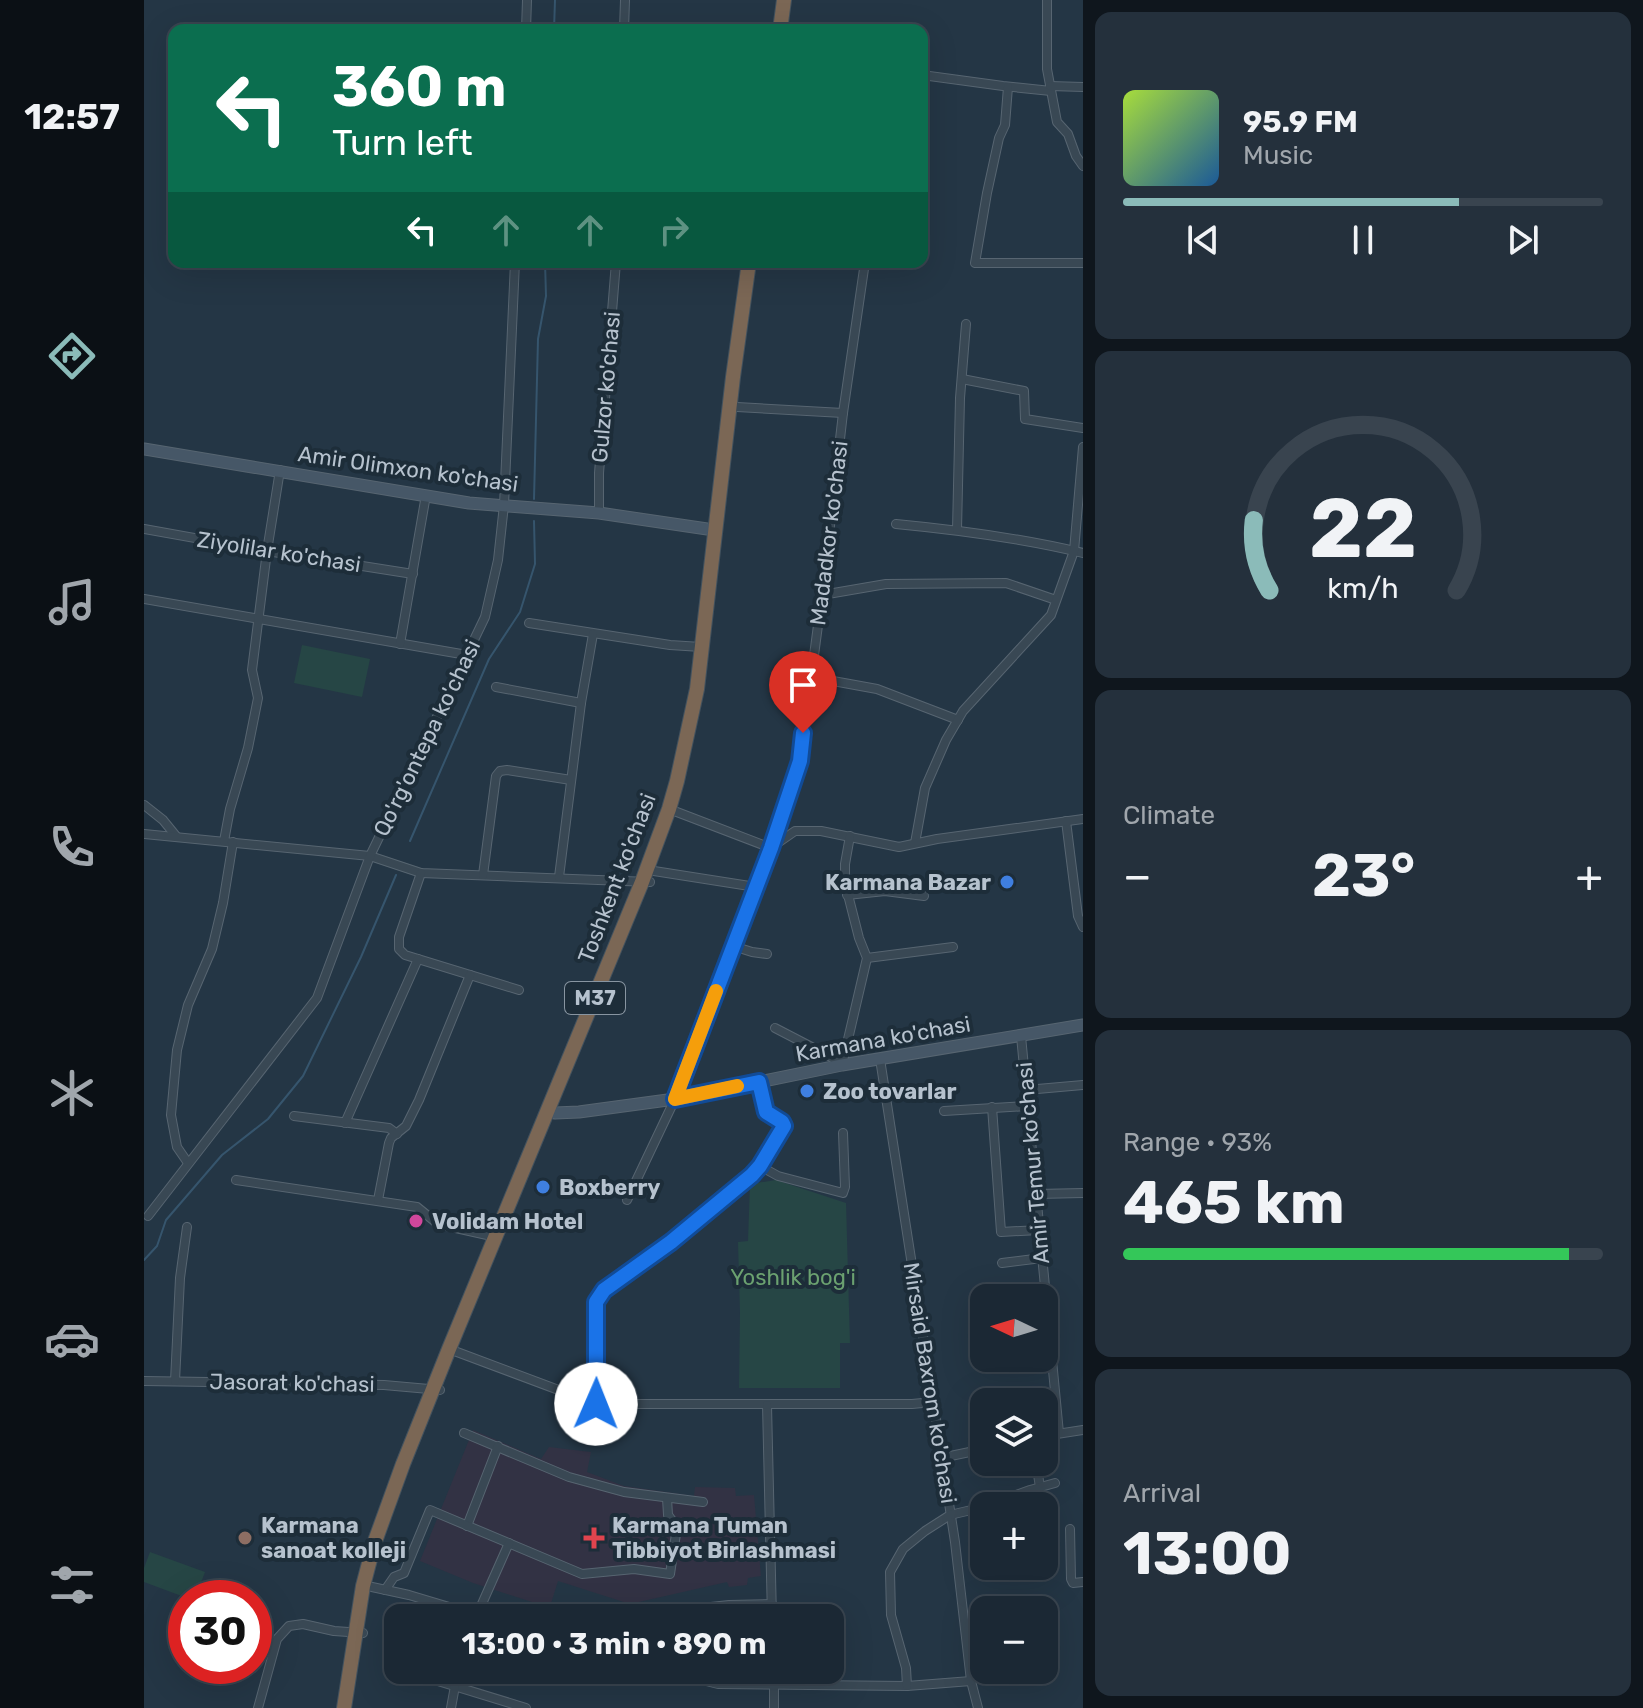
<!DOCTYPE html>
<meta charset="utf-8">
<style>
body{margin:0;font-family:Rubik,sans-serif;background:#24303c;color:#f1f3f6;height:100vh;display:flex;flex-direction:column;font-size:30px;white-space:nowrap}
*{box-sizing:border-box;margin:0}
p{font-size:26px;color:#a0a6ac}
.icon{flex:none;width:44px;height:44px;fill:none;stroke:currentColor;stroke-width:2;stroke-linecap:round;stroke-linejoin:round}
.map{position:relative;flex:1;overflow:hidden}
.side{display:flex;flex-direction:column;gap:12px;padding:12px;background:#0f161d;width:560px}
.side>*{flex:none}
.banner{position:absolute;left:24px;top:24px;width:760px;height:244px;border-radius:16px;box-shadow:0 8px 32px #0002,0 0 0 2px #39444f;background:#0b6e4f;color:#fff;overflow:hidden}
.needle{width:52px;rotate:274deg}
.fabs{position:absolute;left:826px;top:1284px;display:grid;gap:16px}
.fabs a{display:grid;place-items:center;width:88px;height:88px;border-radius:16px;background:#1b2834;box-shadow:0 8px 32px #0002,0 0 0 2px #39444f;font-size:40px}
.speed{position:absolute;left:24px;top:1580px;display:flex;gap:16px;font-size:40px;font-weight:700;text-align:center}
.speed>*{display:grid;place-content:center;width:104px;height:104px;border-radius:50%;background:#1b2834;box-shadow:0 8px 32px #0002,0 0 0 2px #39444f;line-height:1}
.speed .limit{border:12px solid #d22;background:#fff;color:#111}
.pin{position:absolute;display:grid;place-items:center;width:68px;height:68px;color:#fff;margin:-82px -34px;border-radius:50% 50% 50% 0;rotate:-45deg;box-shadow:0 0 8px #0007}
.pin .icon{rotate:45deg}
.me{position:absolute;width:88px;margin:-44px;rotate:1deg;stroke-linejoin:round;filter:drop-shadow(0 0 6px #0008)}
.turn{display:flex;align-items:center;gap:28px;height:168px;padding:0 32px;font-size:36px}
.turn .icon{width:104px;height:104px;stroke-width:2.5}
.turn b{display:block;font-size:56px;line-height:68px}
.lanes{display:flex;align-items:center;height:76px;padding:0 32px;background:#0003;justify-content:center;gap:40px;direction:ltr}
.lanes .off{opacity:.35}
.big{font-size:60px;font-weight:700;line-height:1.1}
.side .card{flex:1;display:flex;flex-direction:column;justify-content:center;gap:12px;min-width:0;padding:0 28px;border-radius:16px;background:#24303c}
.side .dial{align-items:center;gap:0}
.dial svg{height:208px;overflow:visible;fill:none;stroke:#39444f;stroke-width:7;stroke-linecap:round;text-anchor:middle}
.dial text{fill:#f1f3f6;stroke:none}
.song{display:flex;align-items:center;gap:24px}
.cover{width:96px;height:96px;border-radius:12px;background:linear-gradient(135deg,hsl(80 70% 55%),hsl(210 70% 35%))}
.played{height:8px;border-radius:4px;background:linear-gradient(90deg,#8bbbb9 70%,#39444f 70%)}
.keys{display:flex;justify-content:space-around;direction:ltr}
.heat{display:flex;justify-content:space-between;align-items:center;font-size:44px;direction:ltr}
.charge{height:12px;border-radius:6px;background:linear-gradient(90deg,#34c759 93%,#39444f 0)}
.trip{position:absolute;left:240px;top:1604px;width:460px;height:80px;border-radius:16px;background:#1b2834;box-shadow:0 8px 32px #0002,0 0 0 2px #39444f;font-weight:700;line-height:80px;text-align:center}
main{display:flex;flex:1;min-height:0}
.dock{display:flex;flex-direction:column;width:144px;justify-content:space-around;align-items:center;background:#0b1015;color:#a0a6ac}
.dock .icon{width:56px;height:56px}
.dock .current{color:#8bbbb9}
.dock b{font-size:36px;color:#f1f3f6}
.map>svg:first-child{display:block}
</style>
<main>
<nav class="dock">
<b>12:57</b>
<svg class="icon current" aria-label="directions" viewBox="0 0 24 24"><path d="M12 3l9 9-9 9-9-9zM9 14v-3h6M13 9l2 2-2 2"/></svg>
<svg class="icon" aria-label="music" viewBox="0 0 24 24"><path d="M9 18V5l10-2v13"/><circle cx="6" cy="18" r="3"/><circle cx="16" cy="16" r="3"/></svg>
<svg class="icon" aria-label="phone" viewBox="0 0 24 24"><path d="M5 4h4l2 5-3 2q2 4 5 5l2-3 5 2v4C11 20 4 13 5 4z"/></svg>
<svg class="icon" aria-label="climate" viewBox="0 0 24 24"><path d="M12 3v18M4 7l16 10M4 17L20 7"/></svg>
<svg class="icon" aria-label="car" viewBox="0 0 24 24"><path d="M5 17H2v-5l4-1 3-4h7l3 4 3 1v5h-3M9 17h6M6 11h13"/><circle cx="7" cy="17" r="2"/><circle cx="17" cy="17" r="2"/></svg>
<svg class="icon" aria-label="filters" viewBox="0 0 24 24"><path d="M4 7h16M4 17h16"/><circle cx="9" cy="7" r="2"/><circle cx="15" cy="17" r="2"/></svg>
</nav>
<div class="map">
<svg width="939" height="1708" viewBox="0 0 939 1708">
<rect width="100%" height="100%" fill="#243645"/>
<polygon fill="#323244" points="329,1430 397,1459 405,1447 447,1452 443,1472 480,1486 550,1496 551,1487 591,1488 592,1496 610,1495 617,1576 604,1578 603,1585 585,1587 583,1582 486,1604 414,1581 404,1613 390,1609 391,1603 329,1583 276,1561"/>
<g fill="#264645">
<polygon points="158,645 226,659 218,697 150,683"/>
<polygon points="632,1180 702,1203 706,1343 696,1343 696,1388 595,1388 596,1312 594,1242 604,1241 606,1184"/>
<polygon points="6,1552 61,1572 51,1598 43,1598 0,1582 0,1568"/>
</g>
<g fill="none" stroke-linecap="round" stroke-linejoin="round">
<g stroke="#36556d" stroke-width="2">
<polyline points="410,30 411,0"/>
<polyline points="390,499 394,339 402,296 401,262"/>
<polyline points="266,841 345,659 376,612 391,564 390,521"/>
<polyline points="0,1260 13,1246 22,1220 78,1155 124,1119 159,1076 217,957 252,875"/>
</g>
<g stroke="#576571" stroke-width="10">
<g id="street">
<polyline points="903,0 903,69 913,122 924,134 932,156 939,166"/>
<polyline points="382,30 383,0"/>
<polyline points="480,30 481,0"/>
<polyline points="778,75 859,86 907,91"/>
<polyline points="906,86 939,87"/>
<polyline points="864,87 861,125 855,138 843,193 831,263 939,263"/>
<polyline points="818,379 880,391 881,419 939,428"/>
<polyline points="593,407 699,413"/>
<polyline points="455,513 455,473 472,262"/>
<path d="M752 524C815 530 877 538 939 553"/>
<polyline points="0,529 123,551 269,574"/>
<polyline points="813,530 816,398 822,324"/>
<polyline points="678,595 742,584 862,583 912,600"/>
<polyline points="0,599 323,655"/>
<polyline points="385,623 526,645 557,647"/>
<polyline points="256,644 282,495"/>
<polyline points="667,677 733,689 814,720"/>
<polyline points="352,687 437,703"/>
<polyline points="0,805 19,820 32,836"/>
<polyline points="525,809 627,848"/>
<polyline points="922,821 934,916 939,927"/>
<polyline points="0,834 226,856 277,873 506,882"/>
<polyline points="80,841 86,809 104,748 114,698 108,670 123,551 136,470"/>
<polyline points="771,843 781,788 802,740 819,711 907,615 930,551 939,447"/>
<polyline points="628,847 651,831 677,831 755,847 793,839 939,819"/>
<polyline points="510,871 612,887"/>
<polyline points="277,873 255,937 255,949 261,955 375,990"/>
<polyline points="339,875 352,776 356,771 363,770 427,780"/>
<polyline points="415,877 437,703 449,634"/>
<polyline points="703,895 741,891 780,896"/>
<polyline points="589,946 608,952 623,954"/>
<polyline points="723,958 809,947"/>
<polyline points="631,1028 687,1057 698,1065 723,958 715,938 701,883 701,864 706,836"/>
<polyline points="877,1036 915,1433"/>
<polyline points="736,1059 811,1542 827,1681 834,1708"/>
<polyline points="882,1090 939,1085"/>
<polyline points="848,1107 857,1232 895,1230"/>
<polyline points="800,1111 884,1106"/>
<polyline points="150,1116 245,1128 253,1134"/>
<polyline points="201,1123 274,959"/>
<polyline points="44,1163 33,1147 27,1115 33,1050 44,1005 68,949 79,903 89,842"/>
<polyline points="616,1166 634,1176 699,1193 701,1187 699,1133"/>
<polyline points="92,1180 273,1207 294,1224 352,1237"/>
<polyline points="893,1194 939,1193"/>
<polyline points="234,1200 245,1143 247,1138 262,1126 275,1100 326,975"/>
<polyline points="483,1200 531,1099 627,848 656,761 678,595 699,413 721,262"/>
<polyline points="4,1216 173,998 226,856 341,617 354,560 360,505 371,262"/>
<polyline points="858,1263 898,1258"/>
<polyline points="305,1349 452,1404 768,1404 789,1402"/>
<polyline points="0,1381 240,1385 296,1390"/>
<polyline points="31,1381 36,1278 43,1227"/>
<polyline points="452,1404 452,1302 460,1290 527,1242 608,1175 626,1151 640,1126 638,1122 622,1112 615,1082"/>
<polyline points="623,1405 628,1618"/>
<polyline points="320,1433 425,1477 480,1492 559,1502"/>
<polyline points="900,1436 939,1430"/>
<polyline points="797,1458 840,1449"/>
<polyline points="892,1462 896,1487"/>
<polyline points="842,1506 886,1490 911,1483"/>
<polyline points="323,1526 354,1446"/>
<polyline points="926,1529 927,1579 929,1583 939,1582"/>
<polyline points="228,1587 265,1595 342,1618"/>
<polyline points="241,1590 250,1577 260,1573 286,1510 438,1574 490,1569 526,1574 533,1527 524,1515 523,1498"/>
<polyline points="558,1608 585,1605 628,1604"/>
<polyline points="333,1615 365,1543"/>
<polyline points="258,1670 382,1708"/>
<polyline points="519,1670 574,1684 763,1686 827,1681"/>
<polyline points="630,1670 630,1708"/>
<polyline points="763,1686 762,1668 747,1615 746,1572 759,1549 781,1531 806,1515 840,1507"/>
<polyline points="114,1708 133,1639 145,1626 159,1624 190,1631 219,1633"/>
<polyline points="307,1708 311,1686"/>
</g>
</g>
<g stroke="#576571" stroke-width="13">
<g id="secondary">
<polyline points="0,449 325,503 455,513 570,530"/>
<polyline points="404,1110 411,1113 435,1112 531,1099 698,1065 939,1025"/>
</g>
</g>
<g stroke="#43525e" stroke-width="16">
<g id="highway">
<polyline points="636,30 640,0"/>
<polyline points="200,1708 219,1586 230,1544 259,1464 305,1349 498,882 525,809 533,781 553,689 589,377 605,262"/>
</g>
</g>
<use href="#street" stroke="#394854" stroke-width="8"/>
<use href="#secondary" stroke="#465767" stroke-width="11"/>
<use href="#highway" stroke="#7b6755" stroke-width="14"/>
</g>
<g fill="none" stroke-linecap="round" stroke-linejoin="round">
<g stroke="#114b97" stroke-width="20">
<polyline id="route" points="452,1404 452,1302 460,1290 527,1242 608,1175 616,1166 640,1126 638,1122 622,1112 615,1082 531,1099 627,848 656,761 659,733"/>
</g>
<use href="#route" stroke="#1a73e8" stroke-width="14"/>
<polyline stroke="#f59e0b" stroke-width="14" points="572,991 531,1099 593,1086"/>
</g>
<g fill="#3f7fe0" stroke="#1d2d39" stroke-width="3">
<circle cx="863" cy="882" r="8"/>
<circle cx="663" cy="1091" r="8"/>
<circle cx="399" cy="1187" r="8"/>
</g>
<circle fill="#d1479c" stroke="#1d2d39" stroke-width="3" cx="272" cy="1221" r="8"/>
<circle fill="#8d6e63" stroke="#1d2d39" stroke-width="3" cx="101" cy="1538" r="8"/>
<path fill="#e0444e" stroke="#1d2d39" stroke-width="3" d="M446 1526h8v8h8v8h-8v8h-8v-8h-8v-8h8z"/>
<g text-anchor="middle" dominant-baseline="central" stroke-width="8" stroke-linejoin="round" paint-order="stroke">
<rect fill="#1d2d39" stroke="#8895a1" stroke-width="2" x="421" y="982" width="60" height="32" rx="6"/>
<g font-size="20" font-weight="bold" fill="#b6c2ce">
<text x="451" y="998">M37</text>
</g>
<g font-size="22" fill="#b6c2ce" stroke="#1d2d39">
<text transform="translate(462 387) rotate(-85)">Gulzor ko'chasi</text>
<text transform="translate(264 469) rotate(8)">Amir Olimxon ko'chasi</text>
<text transform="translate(685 533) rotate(-83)">Madadkor ko'chasi</text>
<text transform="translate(135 552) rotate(9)">Ziyolilar ko'chasi</text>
<text transform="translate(283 738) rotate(-64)">Qo'rg'ontepa ko'chasi</text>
<text transform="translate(473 878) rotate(-69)">Toshkent ko'chasi</text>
<text transform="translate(739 1039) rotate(-10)">Karmana ko'chasi</text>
<text transform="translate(889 1163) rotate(-95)">Amir Temur ko'chasi</text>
<text transform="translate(148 1383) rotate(1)">Jasorat ko'chasi</text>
<text transform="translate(786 1383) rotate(81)">Mirsaid Baxrom ko'chasi</text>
</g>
<g font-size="22" font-weight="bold" fill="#b6c2ce" stroke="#1d2d39" text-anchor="start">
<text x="847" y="882" text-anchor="end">Karmana Bazar</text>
<text x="679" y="1091">Zoo tovarlar</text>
<text x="415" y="1187">Boxberry</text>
<text x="288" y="1221">Volidam Hotel</text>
<text x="117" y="1525">Karmana<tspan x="117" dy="25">sanoat kolleji</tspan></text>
<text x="468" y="1525">Karmana Tuman<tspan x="468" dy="25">Tibbiyot Birlashmasi</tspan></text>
</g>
<g font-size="22" fill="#6ba170" stroke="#1d2d39">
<text x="649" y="1277">Yoshlik bog'i</text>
</g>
</g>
</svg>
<div class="fabs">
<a><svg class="needle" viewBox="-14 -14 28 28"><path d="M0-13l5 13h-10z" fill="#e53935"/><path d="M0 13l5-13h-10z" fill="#a0a6ac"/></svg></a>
<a><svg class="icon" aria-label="layers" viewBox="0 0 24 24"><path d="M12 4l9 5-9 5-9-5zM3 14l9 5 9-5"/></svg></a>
<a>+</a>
<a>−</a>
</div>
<div class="speed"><div class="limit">30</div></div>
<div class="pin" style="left:659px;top:733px;background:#d93025"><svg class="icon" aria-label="arrive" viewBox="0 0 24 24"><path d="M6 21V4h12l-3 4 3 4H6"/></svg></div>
<svg class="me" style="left:452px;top:1404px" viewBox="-20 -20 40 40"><circle r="19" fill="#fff"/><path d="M0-13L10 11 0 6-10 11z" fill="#1a73e8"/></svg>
<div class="trip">13:00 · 3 min · 890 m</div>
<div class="banner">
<div class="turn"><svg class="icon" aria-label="left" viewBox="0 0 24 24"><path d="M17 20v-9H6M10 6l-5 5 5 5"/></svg><div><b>360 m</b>Turn left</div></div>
<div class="lanes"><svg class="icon" aria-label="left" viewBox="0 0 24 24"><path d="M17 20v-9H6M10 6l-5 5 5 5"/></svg><svg class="icon off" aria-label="ahead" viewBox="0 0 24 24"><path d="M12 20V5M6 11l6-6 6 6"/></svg><svg class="icon off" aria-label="ahead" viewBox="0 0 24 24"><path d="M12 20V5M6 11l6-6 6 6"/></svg><svg class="icon off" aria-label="right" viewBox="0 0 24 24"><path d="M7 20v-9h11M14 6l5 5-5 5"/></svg></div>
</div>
</div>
<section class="side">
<div class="card">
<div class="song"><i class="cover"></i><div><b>95.9 FM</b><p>Music</p></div></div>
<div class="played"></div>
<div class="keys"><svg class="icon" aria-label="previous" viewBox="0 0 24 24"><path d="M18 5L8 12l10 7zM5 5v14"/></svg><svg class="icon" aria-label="pause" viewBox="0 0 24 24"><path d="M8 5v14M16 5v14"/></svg><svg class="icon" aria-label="next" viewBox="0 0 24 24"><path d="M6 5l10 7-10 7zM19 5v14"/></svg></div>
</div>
<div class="card dial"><svg viewBox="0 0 100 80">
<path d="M14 69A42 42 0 1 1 86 69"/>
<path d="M14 69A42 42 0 0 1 8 42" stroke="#8bbbb9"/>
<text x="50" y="56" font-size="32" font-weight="700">22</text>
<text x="50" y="72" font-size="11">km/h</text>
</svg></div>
<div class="card"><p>Climate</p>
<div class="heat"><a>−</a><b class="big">23°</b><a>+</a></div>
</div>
<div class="card"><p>Range · 93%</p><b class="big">465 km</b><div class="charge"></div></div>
<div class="card"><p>Arrival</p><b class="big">13:00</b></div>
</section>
</main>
